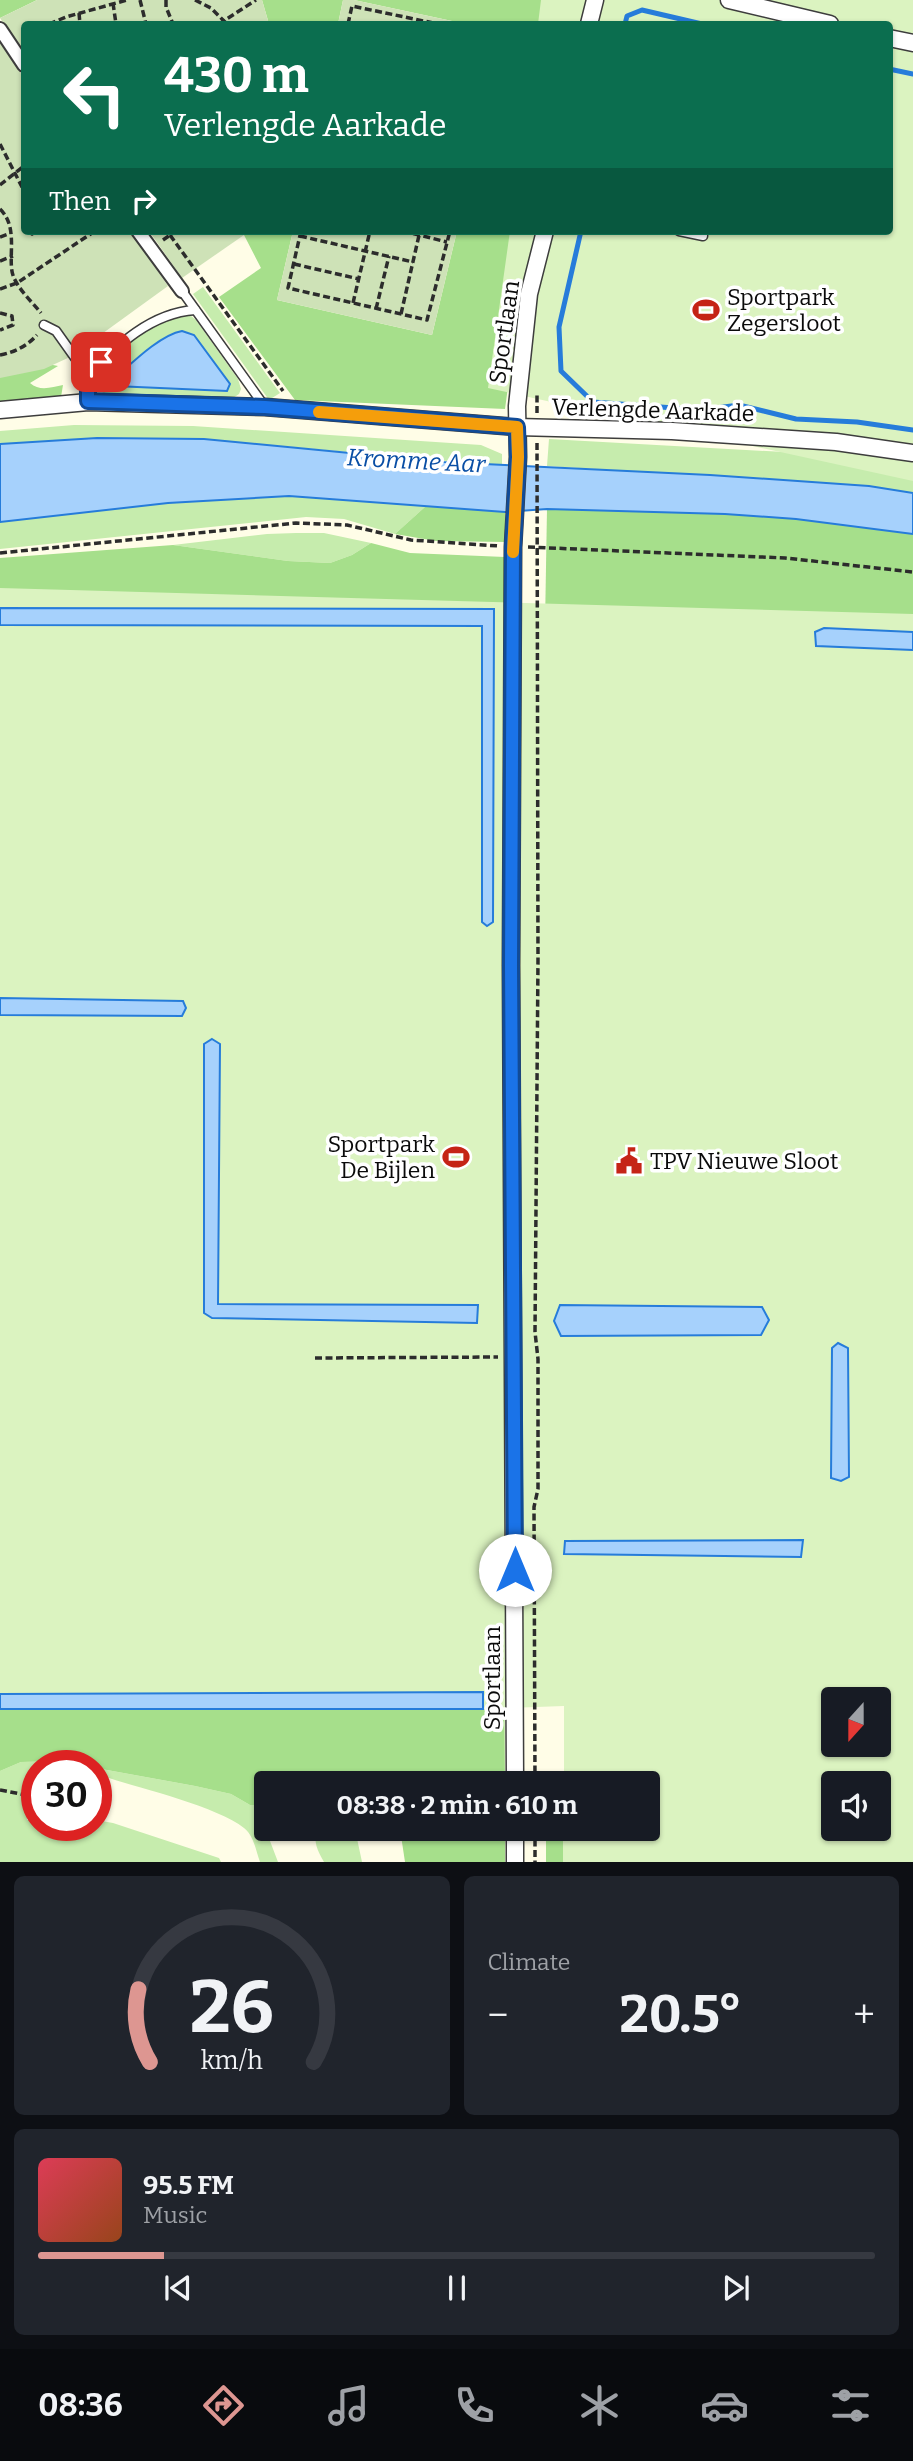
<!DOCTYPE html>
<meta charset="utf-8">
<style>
body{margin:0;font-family:Bitter,serif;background:#20242c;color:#f1f3f6;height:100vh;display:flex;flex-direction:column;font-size:26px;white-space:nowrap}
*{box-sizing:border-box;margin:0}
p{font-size:23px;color:#9ea1a6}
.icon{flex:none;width:38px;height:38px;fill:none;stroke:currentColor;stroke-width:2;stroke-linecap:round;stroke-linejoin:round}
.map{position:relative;height:1862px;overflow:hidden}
.drawer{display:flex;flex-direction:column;gap:14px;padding:14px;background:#0d0f14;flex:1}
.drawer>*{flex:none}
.hud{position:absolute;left:21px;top:21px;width:872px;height:214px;border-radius:7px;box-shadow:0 2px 5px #0004;background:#0b6e4f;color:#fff;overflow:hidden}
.needle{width:46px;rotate:201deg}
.tools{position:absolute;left:821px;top:1687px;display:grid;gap:14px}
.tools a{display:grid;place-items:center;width:70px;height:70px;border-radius:7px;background:#171b24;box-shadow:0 2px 5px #0004;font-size:35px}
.speed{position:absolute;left:21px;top:1750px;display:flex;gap:14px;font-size:35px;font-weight:700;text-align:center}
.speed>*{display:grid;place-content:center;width:91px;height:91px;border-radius:50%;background:#171b24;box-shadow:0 2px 5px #0004;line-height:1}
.speed .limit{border:10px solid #d22;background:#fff;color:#111}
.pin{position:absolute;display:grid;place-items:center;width:60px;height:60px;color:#fff;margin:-30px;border-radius:14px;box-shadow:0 4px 10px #0006}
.me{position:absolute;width:77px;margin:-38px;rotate:0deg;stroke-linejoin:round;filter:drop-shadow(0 0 5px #0008)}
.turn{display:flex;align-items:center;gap:24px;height:147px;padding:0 28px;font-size:32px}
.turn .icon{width:91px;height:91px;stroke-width:2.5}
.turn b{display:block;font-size:49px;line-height:60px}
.then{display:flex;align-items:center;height:66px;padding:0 28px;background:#0003;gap:14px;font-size:26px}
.big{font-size:52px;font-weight:700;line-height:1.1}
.drawer .widget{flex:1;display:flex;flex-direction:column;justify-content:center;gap:10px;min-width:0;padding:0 24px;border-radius:10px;background:#20242c}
.drawer .dial{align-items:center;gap:0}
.dial svg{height:182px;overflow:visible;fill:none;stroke:#363941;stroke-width:7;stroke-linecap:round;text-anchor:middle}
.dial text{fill:#f1f3f6;stroke:none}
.song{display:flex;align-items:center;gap:21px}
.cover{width:84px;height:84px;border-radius:10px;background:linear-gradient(135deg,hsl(350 70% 55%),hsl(20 70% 35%))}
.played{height:7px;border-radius:4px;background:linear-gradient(90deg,#dd9691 15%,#363941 15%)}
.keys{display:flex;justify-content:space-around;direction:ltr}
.heat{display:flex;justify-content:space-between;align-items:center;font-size:38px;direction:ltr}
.drawer .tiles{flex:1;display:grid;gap:14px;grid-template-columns:1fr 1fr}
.widget:last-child{grid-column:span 2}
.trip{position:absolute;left:254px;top:1771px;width:406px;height:70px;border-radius:7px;background:#171b24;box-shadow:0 2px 5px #0004;font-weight:700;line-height:70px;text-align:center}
.tabs{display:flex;height:112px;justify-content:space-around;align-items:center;background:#090b0e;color:#9ea1a6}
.tabs .icon{width:49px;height:49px}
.tabs .current{color:#dd9691}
.tabs b{font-size:32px;color:#f1f3f6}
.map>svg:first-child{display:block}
</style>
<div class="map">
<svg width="913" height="1863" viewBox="0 0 913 1863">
<rect width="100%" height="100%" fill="#fffde7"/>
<g fill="#c6ecad" fill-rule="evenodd">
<polygon points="203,287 280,393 269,400 193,294"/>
<path d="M185 315 191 316 196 320 238 379 241 389 239 394 230 400 107 395 97 389C92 360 160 319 185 315ZM194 335 230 384 223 391 171 388 115 378 154 345Z"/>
<polygon points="74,425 193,426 481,445 502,454 502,466 204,439 96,438 0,444 0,431"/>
<polygon points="549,439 891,458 913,462 913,493 869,486 547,466"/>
<polygon points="289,496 426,506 395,534 344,519 306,517 0,549 0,522 168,503"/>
<polygon points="296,533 324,533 371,543 352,555 330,563 288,561 173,545 267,534"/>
<polygon points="61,1761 83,1766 37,1766 37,1772 28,1772 27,1820 37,1820 37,1825 96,1825 96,1820 113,1823 219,1858 221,1862 0,1863 0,1771 21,1762"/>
<path d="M96 1768 195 1786 231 1794 250 1805H266V1829H272L270 1841 278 1862H260C256 1851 254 1836 244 1828 218 1807 143 1789 109 1778L96 1777Z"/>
<path d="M318 1829H355L362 1862H324C318 1851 312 1841 318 1829Z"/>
</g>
<g fill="#a6df8b">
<polygon points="0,0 37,0 0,18"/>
<polygon points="262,0 343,0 338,24 269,24"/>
<polygon points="354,0 575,0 568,24 466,24"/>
<polygon points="245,231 293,231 277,300 432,335 457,231 529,231 505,409 295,400 219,297 261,268 244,235"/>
<path d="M53 365 58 366 30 383C40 392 52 387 63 385L61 397 0 403V368Z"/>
<polygon points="426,506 505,512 506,542 436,541 395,534"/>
<polygon points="547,509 725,514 796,519 913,534 913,632 545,625"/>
<polygon points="371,543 410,553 505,557 504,603 0,606 0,558 173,545 288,561 330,563 352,555"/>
<polygon points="502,1372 505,1783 373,1783 358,1778 336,1775 309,1783 266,1783 266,1805 250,1805 231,1794 195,1786 96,1768 96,1766 61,1761 21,1762 0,1771 0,1709 483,1709"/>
<polygon points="400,1829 505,1829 505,1862 405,1862"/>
<polygon points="546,1829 594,1829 595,1862 546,1862"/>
</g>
<g fill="#cee2b7">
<polygon points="37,0 262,0 269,24 24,24 24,53 0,18"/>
<polygon points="343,0 354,0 466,24 338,24"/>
<polygon points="0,43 24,78 24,231 130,231 168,286 70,357 44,369 0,378"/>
<polygon points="149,231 245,231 244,235 182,278"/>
<polygon points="293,231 457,231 432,335 277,300"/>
</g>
<g fill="#dbf3c0" fill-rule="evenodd">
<polygon points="541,0 913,0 913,481 488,388 510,231 889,231 889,24 538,24"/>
<path d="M0 588 913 614V1862H563V1829H648V1783H564V1706L483 1709H0ZM833 1699H878V1745H833ZM833 1783H878V1829H833Z"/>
</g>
<g fill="#a6d1fc" stroke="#267cda" stroke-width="2">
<path d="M182 331 194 335 230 384 227 391 115 386V378C132 363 160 335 182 331Z"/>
<polygon points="97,438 204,439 443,462 710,475 869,486 913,493 913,534 796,519 725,514 547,509 505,512 289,496 168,503 0,522 0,444"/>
<polygon points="0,608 494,609 493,922 487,926 482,922 482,626 0,625"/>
<polygon points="824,628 913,632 913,650 816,646 815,632"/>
<polygon points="0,998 183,1001 186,1008 182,1016 0,1015"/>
<polygon points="212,1039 220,1044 218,1304 478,1305 477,1323 212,1318 204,1313 204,1044"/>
<polygon points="560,1305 762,1307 769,1320 761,1335 561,1336 554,1321"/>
<polygon points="838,1343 848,1348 849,1477 841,1481 831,1478 832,1348"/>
<polygon points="803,1540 801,1557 564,1554 565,1541"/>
<polygon points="483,1692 483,1709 0,1709 0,1694"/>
</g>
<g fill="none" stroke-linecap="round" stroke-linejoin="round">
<g stroke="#267cda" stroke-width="5">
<polyline points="625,24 627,16 642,10 702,24"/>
<polyline points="889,69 913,74"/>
<polyline points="581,231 559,327 561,371 593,402 701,410 739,405 796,419 857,422 913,430"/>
</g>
<g stroke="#3d3d3d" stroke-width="11">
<g id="service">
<polyline points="679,231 703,236"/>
<polyline points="182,291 265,407"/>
<polyline points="44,325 56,331 88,376"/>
<path d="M88 402V376C117 345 151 313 195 310"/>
</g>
</g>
<g stroke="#3d3d3d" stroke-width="16">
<g id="pedestrian">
<polyline points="0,29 24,65"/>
<polyline points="138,231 182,291"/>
</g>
</g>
<g stroke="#3d3d3d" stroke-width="19">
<g id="minor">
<polyline points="729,0 830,24"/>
<polyline points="589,24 595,0"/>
<polyline points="889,38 913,43"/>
<polyline points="0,410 88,402 265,407 517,427 672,431 836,442 913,453"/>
<polyline points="515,1783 511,966 513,547 518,457 517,406 529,294 545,231"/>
<polyline points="515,1829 515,1863"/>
</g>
</g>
<g stroke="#2c2c2c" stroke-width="3.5" stroke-dasharray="7 3.5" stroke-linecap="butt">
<polyline points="140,0 146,24"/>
<polyline points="166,0 166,7 173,24"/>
<polyline points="195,0 211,8 227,24"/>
<polyline points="113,3 116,24"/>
<polyline points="79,13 80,24"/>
<polyline points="49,24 66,17 127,0"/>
<polyline points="219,24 256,0"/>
<polyline points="348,24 352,6 438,24"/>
<polyline points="24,79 24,107"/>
<polyline points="0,144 22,187 24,198"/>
<polyline points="0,185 24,166"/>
<path d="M0 209C20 228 6 261 14 278 20 291 32 302 41 313"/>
<polyline points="31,231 32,234 36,231"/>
<polyline points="301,231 288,288 427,320 450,231"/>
<polyline points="403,231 447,242"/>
<polyline points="170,235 283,391"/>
<polyline points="300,236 413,262"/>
<polyline points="0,237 8,234"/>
<polyline points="163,240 176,231"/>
<polyline points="0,261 13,256"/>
<polyline points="294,264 359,279"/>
<polyline points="0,289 17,283 95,231"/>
<polyline points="353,303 370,231"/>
<polyline points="376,309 389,256"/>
<polyline points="0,313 12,316 13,325 0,330"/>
<polyline points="401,314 420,231"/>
<path d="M0 355C15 352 27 346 37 335"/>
<polyline points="537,413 537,393"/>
<polyline points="528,547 785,558 913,572"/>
<polyline points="0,553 296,523 347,525 411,540 499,546"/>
<polyline points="315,1358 498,1357"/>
<polyline points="535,1783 534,1507 538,1489 538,1359 535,1332 538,960 537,442"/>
<polyline points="0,1790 31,1796"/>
<polyline points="535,1829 535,1863"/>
</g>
<use href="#service" stroke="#fff" stroke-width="8"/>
<use href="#pedestrian" stroke="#fff" stroke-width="12"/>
<use href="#minor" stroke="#fff" stroke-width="16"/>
</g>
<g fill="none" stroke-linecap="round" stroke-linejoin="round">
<g stroke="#114b97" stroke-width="18">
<polyline id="route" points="101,362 88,376 88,401 265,407 517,427 518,457 513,547 511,966 515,1570"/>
</g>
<use href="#route" stroke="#1a73e8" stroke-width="12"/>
<polyline stroke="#f59e0b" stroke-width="12" points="319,412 517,427 518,457 513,552"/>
</g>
<defs>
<g id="stadium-bare" transform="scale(2.1)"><path d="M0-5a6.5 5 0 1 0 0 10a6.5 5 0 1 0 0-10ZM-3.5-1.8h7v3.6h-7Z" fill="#c52416" stroke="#fff" stroke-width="2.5" paint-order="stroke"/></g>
<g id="civic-bare" transform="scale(2.1)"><path d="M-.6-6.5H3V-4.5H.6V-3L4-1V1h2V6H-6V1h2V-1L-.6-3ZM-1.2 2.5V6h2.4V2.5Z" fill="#c52416" stroke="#fff" stroke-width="2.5" paint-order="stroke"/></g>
</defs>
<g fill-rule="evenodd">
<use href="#stadium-bare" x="706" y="310"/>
<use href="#stadium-bare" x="456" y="1157"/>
<use href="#civic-bare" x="629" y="1161"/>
</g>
<g text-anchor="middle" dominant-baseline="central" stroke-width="7" stroke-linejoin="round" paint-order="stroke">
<g font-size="23" fill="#0a0a0a" stroke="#fff" text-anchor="start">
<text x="727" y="297">Sportpark<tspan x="727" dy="26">Zegersloot</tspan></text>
<text x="435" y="1144" text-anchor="end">Sportpark<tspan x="435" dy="26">De Bijlen</tspan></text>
<text x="650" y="1161">TPV Nieuwe Sloot</text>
</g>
<g font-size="23" fill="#0a0a0a" stroke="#fff">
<text transform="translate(504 332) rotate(-82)">Sportlaan</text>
<text transform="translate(653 410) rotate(2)">Verlengde Aarkade</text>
<text transform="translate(492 1678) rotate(-90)">Sportlaan</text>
</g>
<g font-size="24" font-style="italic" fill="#094ea5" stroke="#fff">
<text transform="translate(416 461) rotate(3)">Kromme Aar</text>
</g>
</g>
</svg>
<div class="tools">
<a><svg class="needle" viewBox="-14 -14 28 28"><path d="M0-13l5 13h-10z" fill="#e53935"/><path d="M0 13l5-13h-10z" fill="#9ea1a6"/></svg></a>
<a><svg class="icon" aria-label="sound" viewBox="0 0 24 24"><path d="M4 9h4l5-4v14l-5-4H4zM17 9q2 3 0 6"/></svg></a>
</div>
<div class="speed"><div class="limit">30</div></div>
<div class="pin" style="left:101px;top:362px;background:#d93025"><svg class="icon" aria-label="arrive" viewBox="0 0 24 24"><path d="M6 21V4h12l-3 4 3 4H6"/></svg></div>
<svg class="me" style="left:515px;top:1570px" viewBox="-20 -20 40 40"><circle r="19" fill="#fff"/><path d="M0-13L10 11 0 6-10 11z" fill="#1a73e8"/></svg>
<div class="trip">08:38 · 2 min · 610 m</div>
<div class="hud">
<div class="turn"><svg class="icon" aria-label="left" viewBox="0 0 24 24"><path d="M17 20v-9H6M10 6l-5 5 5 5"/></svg><div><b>430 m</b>Verlengde Aarkade</div></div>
<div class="then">Then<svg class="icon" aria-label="right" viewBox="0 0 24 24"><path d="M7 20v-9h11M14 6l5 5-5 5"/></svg></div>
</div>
</div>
<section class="drawer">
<div class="tiles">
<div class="widget dial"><svg viewBox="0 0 100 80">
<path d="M14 69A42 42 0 1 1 86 69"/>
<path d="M14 69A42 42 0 0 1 9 37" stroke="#dd9691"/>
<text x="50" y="56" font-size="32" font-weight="700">26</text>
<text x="50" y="72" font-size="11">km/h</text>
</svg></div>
<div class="widget"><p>Climate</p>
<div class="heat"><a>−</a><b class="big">20.5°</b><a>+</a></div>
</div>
<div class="widget">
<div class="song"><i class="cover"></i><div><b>95.5 FM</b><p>Music</p></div></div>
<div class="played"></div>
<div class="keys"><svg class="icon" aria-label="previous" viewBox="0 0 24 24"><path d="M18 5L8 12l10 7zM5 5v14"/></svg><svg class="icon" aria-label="pause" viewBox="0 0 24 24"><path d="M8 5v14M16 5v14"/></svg><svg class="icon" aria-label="next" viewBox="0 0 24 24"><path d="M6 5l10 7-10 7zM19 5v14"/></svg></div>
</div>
</div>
</section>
<nav class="tabs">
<b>08:36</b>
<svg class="icon current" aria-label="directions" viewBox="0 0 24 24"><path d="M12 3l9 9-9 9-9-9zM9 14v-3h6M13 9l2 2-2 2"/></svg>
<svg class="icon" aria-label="music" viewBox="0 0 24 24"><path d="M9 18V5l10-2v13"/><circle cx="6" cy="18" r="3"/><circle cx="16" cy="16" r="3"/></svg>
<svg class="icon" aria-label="phone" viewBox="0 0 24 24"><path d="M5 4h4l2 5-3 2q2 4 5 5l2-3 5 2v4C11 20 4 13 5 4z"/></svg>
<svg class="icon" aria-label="climate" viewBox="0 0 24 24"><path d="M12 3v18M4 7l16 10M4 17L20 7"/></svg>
<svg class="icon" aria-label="car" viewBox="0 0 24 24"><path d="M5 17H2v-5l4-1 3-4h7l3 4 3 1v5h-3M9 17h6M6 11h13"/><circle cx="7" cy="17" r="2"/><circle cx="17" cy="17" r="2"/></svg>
<svg class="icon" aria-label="filters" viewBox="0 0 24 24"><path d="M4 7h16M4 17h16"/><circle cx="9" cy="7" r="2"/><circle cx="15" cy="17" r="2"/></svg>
</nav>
